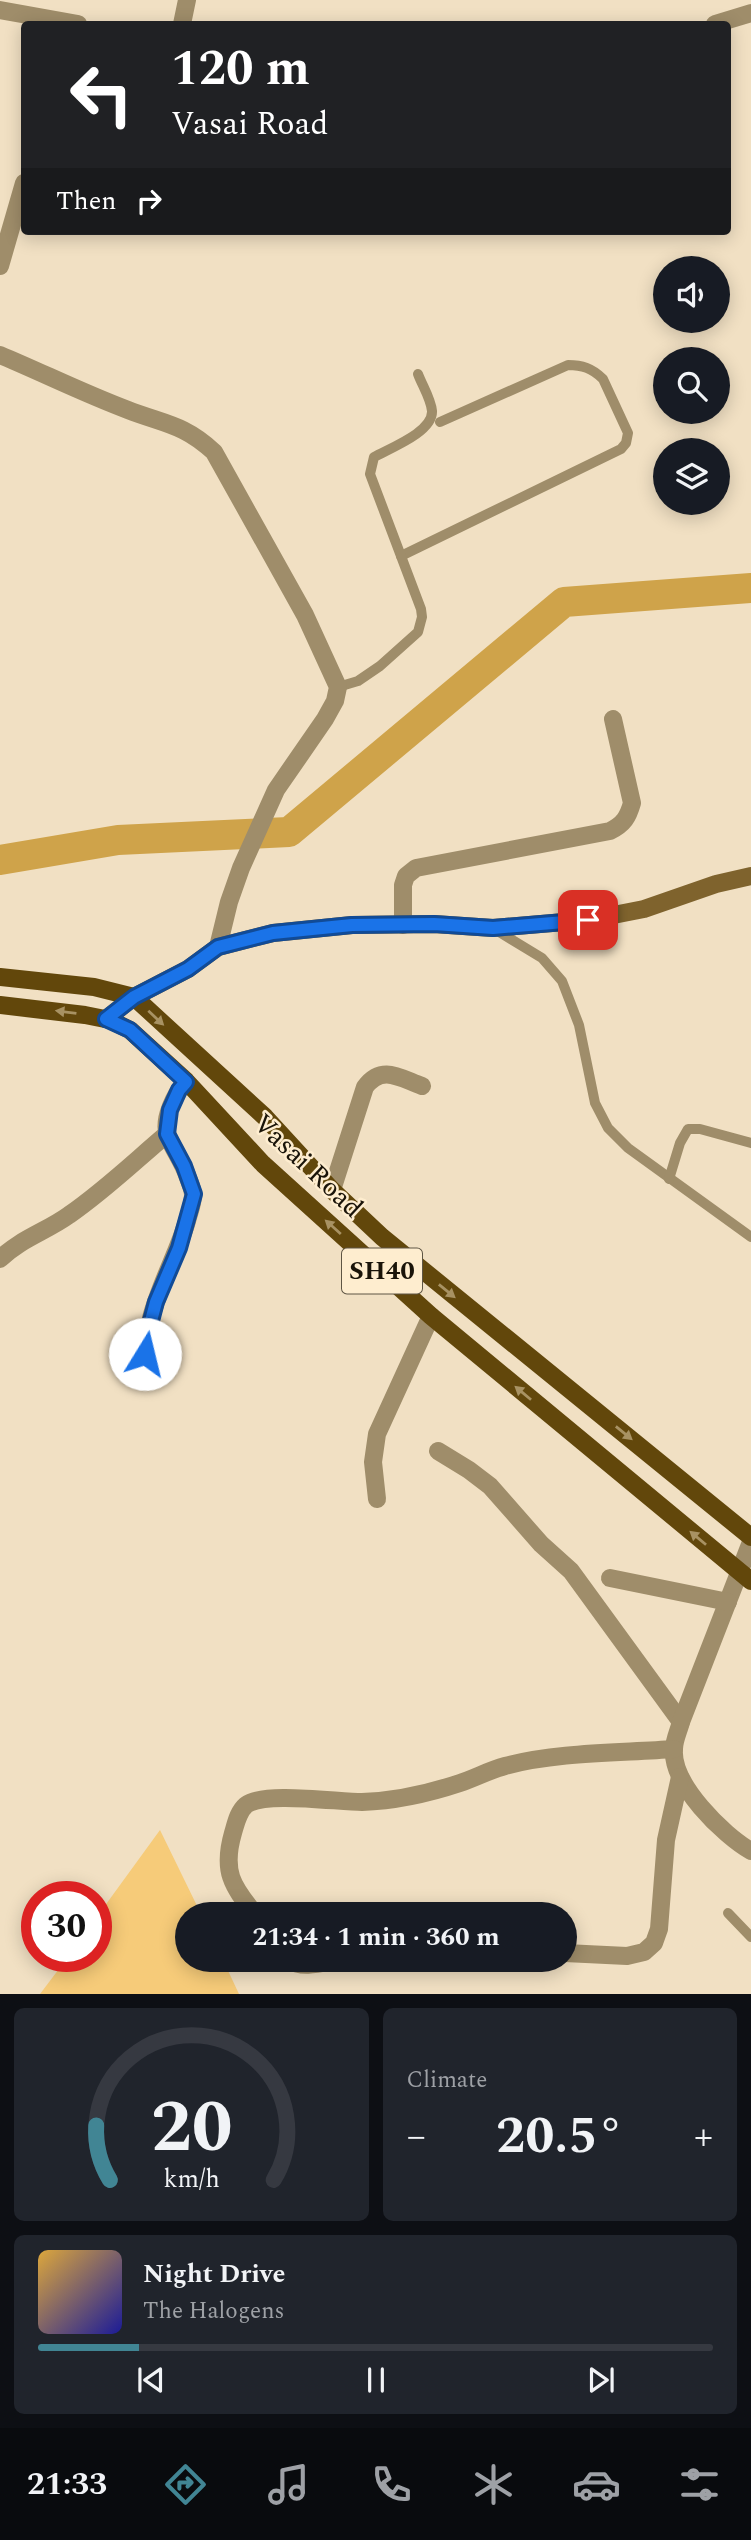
<!DOCTYPE html>
<meta charset="utf-8">
<style>
body{margin:0;font-family:Spectral,serif;background:#20242c;color:#f1f3f6;height:100vh;display:flex;flex-direction:column;font-size:26px;white-space:nowrap}
*{box-sizing:border-box;margin:0}
p{font-size:23px;color:#9ea1a6}
.icon{flex:none;width:38px;height:38px;fill:none;stroke:currentColor;stroke-width:2;stroke-linecap:round;stroke-linejoin:round}
.map{position:relative;height:1994px;overflow:hidden}
.drawer{display:flex;flex-direction:column;gap:14px;padding:14px;background:#0d0f14;flex:1}
.drawer>*{flex:none}
.hud{position:absolute;left:21px;top:21px;width:710px;height:214px;border-radius:7px;box-shadow:0 4px 18px #0003;background:#202124;color:#fff;overflow:hidden}
.buttons{position:absolute;left:653px;top:256px;display:grid;gap:14px}
.buttons a{display:grid;place-items:center;width:77px;height:77px;border-radius:50%;background:#171b24;box-shadow:0 4px 18px #0003;font-size:35px}
.speed{position:absolute;left:21px;top:1881px;display:flex;gap:14px;font-size:35px;font-weight:700;text-align:center}
.speed>*{display:grid;place-content:center;width:91px;height:91px;border-radius:50%;background:#171b24;box-shadow:0 4px 18px #0003;line-height:1}
.speed .limit{border:10px solid #d22;background:#fff;color:#111}
.pin{position:absolute;display:grid;place-items:center;width:60px;height:60px;color:#fff;margin:-30px;border-radius:14px;box-shadow:0 4px 10px #0006}
.me{position:absolute;width:77px;margin:-38px;rotate:9deg;stroke-linejoin:round;filter:drop-shadow(0 0 5px #0008)}
.turn{display:flex;align-items:center;gap:24px;height:147px;padding:0 35px;font-size:32px}
.turn .icon{width:91px;height:91px;stroke-width:2.5}
.turn b{display:block;font-size:49px;line-height:60px}
.then{display:flex;align-items:center;height:66px;padding:0 35px;background:#0003;gap:14px;font-size:26px}
.big{font-size:52px;font-weight:700;line-height:1.1}
.drawer .card{flex:1;display:flex;flex-direction:column;justify-content:center;gap:10px;min-width:0;padding:0 24px;border-radius:10px;background:#20242c}
.drawer .dial{align-items:center;gap:0}
.dial svg{height:182px;overflow:visible;fill:none;stroke:#363941;stroke-width:7;stroke-linecap:round;text-anchor:middle}
.dial text{fill:#f1f3f6;stroke:none}
.song{display:flex;align-items:center;gap:21px}
.cover{width:84px;height:84px;border-radius:10px;background:linear-gradient(135deg,hsl(40 70% 55%),hsl(240 70% 35%))}
.played{height:7px;border-radius:4px;background:linear-gradient(90deg,#418594 15%,#363941 15%)}
.keys{display:flex;justify-content:space-around;direction:ltr}
.heat{display:flex;justify-content:space-between;align-items:center;font-size:38px;direction:ltr}
.drawer .tiles{flex:1;display:grid;gap:14px;grid-template-columns:1fr 1fr}
.card:last-child{grid-column:span 2}
.trip{position:absolute;left:175px;top:1902px;width:402px;height:70px;border-radius:35px;background:#171b24;box-shadow:0 4px 18px #0003;font-weight:700;line-height:70px;text-align:center}
.tab-bar{display:flex;height:112px;justify-content:space-around;align-items:center;background:#090b0e;color:#9ea1a6}
.tab-bar .icon{width:49px;height:49px}
.tab-bar .on{color:#418594}
.tab-bar b{font-size:32px;color:#f1f3f6}
.map>svg:first-child{display:block}
</style>
<div class="map">
<svg width="751" height="1994" viewBox="0 0 751 1994">
<rect width="100%" height="100%" fill="#f1e0c3"/>
<polygon fill="#f6cb79" points="160,1830 201,1914 187,1914 187,1960 223,1960 239,1994 40,1994 68,1957 96,1956 96,1918"/>
<g fill="none" stroke-linecap="round" stroke-linejoin="round">
<polyline stroke="#cfa34a" stroke-width="30" points="0,860 118,840 289,832 564,602 751,588"/>
<g stroke="#9f8d6a" stroke-width="10">
<path d="M401 556 621 449 626 443 628 433 603 379C592 368 582 365 568 365L440 422"/>
<path d="M338 687 358 681 380 666 418 632 422 617 421 609 370 474 374 457C390 448 433 432 432 411 431 399 422 385 418 374"/>
<polyline points="496,930 542,958 562,981 579,1025 595,1103 608,1128 628,1148 751,1237"/>
<polyline points="669,1179 680,1143 688,1129 700,1129 751,1143"/>
<polyline points="728,1913 751,1937"/>
</g>
<g stroke="#9f8d6a" stroke-width="18">
<polyline points="0,10 78,24"/>
<polyline points="182,24 187,0"/>
<polyline points="715,24 751,13"/>
<polyline points="0,266 24,183"/>
<path d="M0 355C43 373 85 394 128 410 164 424 184 424 214 452L305 615 338 687 335 701 325 719 276 790 241 868 229 902 218 947"/>
<path d="M403 925V885L406 876 416 868 610 831C624 824 628 817 632 803L613 719"/>
<path d="M332 1190 365 1087C382 1064 400 1078 422 1086"/>
<path d="M0 1259C20 1239 47 1231 69 1215 104 1191 135 1161 167 1134"/>
<path d="M150 1370C136 1322 174 1267 187 1221 189 1213 193 1204 193 1195 193 1189 189 1181 187 1175 182 1161 173 1149 168 1136 162 1119 175 1094 186 1081"/>
<polyline points="438,1451 469,1470 490,1486 541,1544 571,1571 681,1722"/>
<polyline points="377,1499 373,1462 377,1434 431,1316"/>
<path d="M751 1542 681 1722C679 1730 674 1740 674 1749 671 1784 723 1835 751 1851"/>
<polyline points="610,1578 728,1602"/>
<path d="M255 1914C232 1886 222 1871 233 1833 236 1823 238 1812 246 1805 264 1791 337 1802 362 1802 393 1801 430 1793 460 1783 475 1778 490 1770 505 1766 556 1752 621 1753 674 1749"/>
<polyline points="565,1953 627,1956 644,1952 654,1943 659,1929 666,1840 680,1777"/>
<path d="M288 1960C303 1969 321 1963 337 1960"/>
</g>
<polyline stroke="#7f632d" stroke-width="18" points="106,1019 134,997 188,969 218,947 273,933 352,925 434,924 493,928 588,920 644,909 716,884 751,876"/>
<g stroke="#62470b" stroke-width="18">
<polyline points="0,977 94,987 134,997 265,1117 332,1190 382,1237 751,1537"/>
<polyline points="0,1005 85,1015 110,1020 130,1030 186,1081 263,1164 431,1316 751,1581"/>
</g>
</g>
<defs><path id="oneway-solid" d="M-6-.8H1V-3.2L6.5 0L1 3.2V.8H-6Z" transform="scale(1.75)"/></defs>
<g fill="#a89263">
<use href="#oneway-solid" transform="translate(66 1012) rotate(-173)"/>
<use href="#oneway-solid" transform="translate(156 1018) rotate(43)"/>
<use href="#oneway-solid" transform="translate(333 1227) rotate(-138)"/>
<use href="#oneway-solid" transform="translate(447 1291) rotate(39)"/>
<use href="#oneway-solid" transform="translate(523 1393) rotate(-140)"/>
<use href="#oneway-solid" transform="translate(624 1433) rotate(39)"/>
<use href="#oneway-solid" transform="translate(698 1538) rotate(-140)"/>
</g>
<g fill="none" stroke-linecap="round" stroke-linejoin="round">
<g stroke="#114b97" stroke-width="18">
<polyline id="route" points="145,1354 147,1336 156,1302 179,1248 194,1194 184,1166 167,1134 170,1110 179,1090 186,1082 130,1030 106,1019 134,997 188,969 218,947 273,933 352,925 434,924 493,928 588,920"/>
</g>
<use href="#route" stroke="#1a73e8" stroke-width="12"/>
</g>
<g text-anchor="middle" dominant-baseline="central" stroke-width="5" stroke-linejoin="round" paint-order="stroke">
<rect fill="#feedcf" stroke="#5e5544" stroke-width="2" x="342" y="1248.5" width="80" height="45" rx="5"/>
<g font-size="26" font-weight="bold" fill="#1a1409">
<text x="382" y="1271">SH40</text>
</g>
<g font-size="28" fill="#1a1409" stroke="#feedcf">
<text transform="translate(308 1166) rotate(43)">Vasai Road</text>
</g>
</g>
</svg>
<div class="buttons">
<a><svg class="icon" aria-label="sound" viewBox="0 0 24 24"><path d="M4 9h4l5-4v14l-5-4H4zM17 9q2 3 0 6"/></svg></a>
<a><svg class="icon" aria-label="search" viewBox="0 0 24 24"><circle cx="10" cy="10" r="6"/><path d="M15 15l6 6"/></svg></a>
<a><svg class="icon" aria-label="layers" viewBox="0 0 24 24"><path d="M12 4l9 5-9 5-9-5zM3 14l9 5 9-5"/></svg></a>
</div>
<div class="speed"><div class="limit">30</div></div>
<div class="pin" style="left:588px;top:920px;background:#d93025"><svg class="icon" aria-label="arrive" viewBox="0 0 24 24"><path d="M6 21V4h12l-3 4 3 4H6"/></svg></div>
<svg class="me" style="left:145px;top:1354px" viewBox="-20 -20 40 40"><circle r="19" fill="#fff"/><path d="M0-13L10 11 0 6-10 11z" fill="#1a73e8"/></svg>
<div class="trip">21:34 · 1 min · 360 m</div>
<div class="hud">
<div class="turn"><svg class="icon" aria-label="left" viewBox="0 0 24 24"><path d="M17 20v-9H6M10 6l-5 5 5 5"/></svg><div><b>120 m</b>Vasai Road</div></div>
<div class="then">Then<svg class="icon" aria-label="right" viewBox="0 0 24 24"><path d="M7 20v-9h11M14 6l5 5-5 5"/></svg></div>
</div>
</div>
<section class="drawer">
<div class="tiles">
<div class="card dial"><svg viewBox="0 0 100 80">
<path d="M14 69A42 42 0 1 1 86 69"/>
<path d="M14 69A42 42 0 0 1 8 45" stroke="#418594"/>
<text x="50" y="56" font-size="32" font-weight="700">20</text>
<text x="50" y="72" font-size="11">km/h</text>
</svg></div>
<div class="card"><p>Climate</p>
<div class="heat"><a>−</a><b class="big">20.5°</b><a>+</a></div>
</div>
<div class="card">
<div class="song"><i class="cover"></i><div><b>Night Drive</b><p>The Halogens</p></div></div>
<div class="played"></div>
<div class="keys"><svg class="icon" aria-label="previous" viewBox="0 0 24 24"><path d="M18 5L8 12l10 7zM5 5v14"/></svg><svg class="icon" aria-label="pause" viewBox="0 0 24 24"><path d="M8 5v14M16 5v14"/></svg><svg class="icon" aria-label="next" viewBox="0 0 24 24"><path d="M6 5l10 7-10 7zM19 5v14"/></svg></div>
</div>
</div>
</section>
<nav class="tab-bar">
<b>21:33</b>
<svg class="icon on" aria-label="directions" viewBox="0 0 24 24"><path d="M12 3l9 9-9 9-9-9zM9 14v-3h6M13 9l2 2-2 2"/></svg>
<svg class="icon" aria-label="music" viewBox="0 0 24 24"><path d="M9 18V5l10-2v13"/><circle cx="6" cy="18" r="3"/><circle cx="16" cy="16" r="3"/></svg>
<svg class="icon" aria-label="phone" viewBox="0 0 24 24"><path d="M5 4h4l2 5-3 2q2 4 5 5l2-3 5 2v4C11 20 4 13 5 4z"/></svg>
<svg class="icon" aria-label="climate" viewBox="0 0 24 24"><path d="M12 3v18M4 7l16 10M4 17L20 7"/></svg>
<svg class="icon" aria-label="car" viewBox="0 0 24 24"><path d="M5 17H2v-5l4-1 3-4h7l3 4 3 1v5h-3M9 17h6M6 11h13"/><circle cx="7" cy="17" r="2"/><circle cx="17" cy="17" r="2"/></svg>
<svg class="icon" aria-label="filters" viewBox="0 0 24 24"><path d="M4 7h16M4 17h16"/><circle cx="9" cy="7" r="2"/><circle cx="15" cy="17" r="2"/></svg>
</nav>
